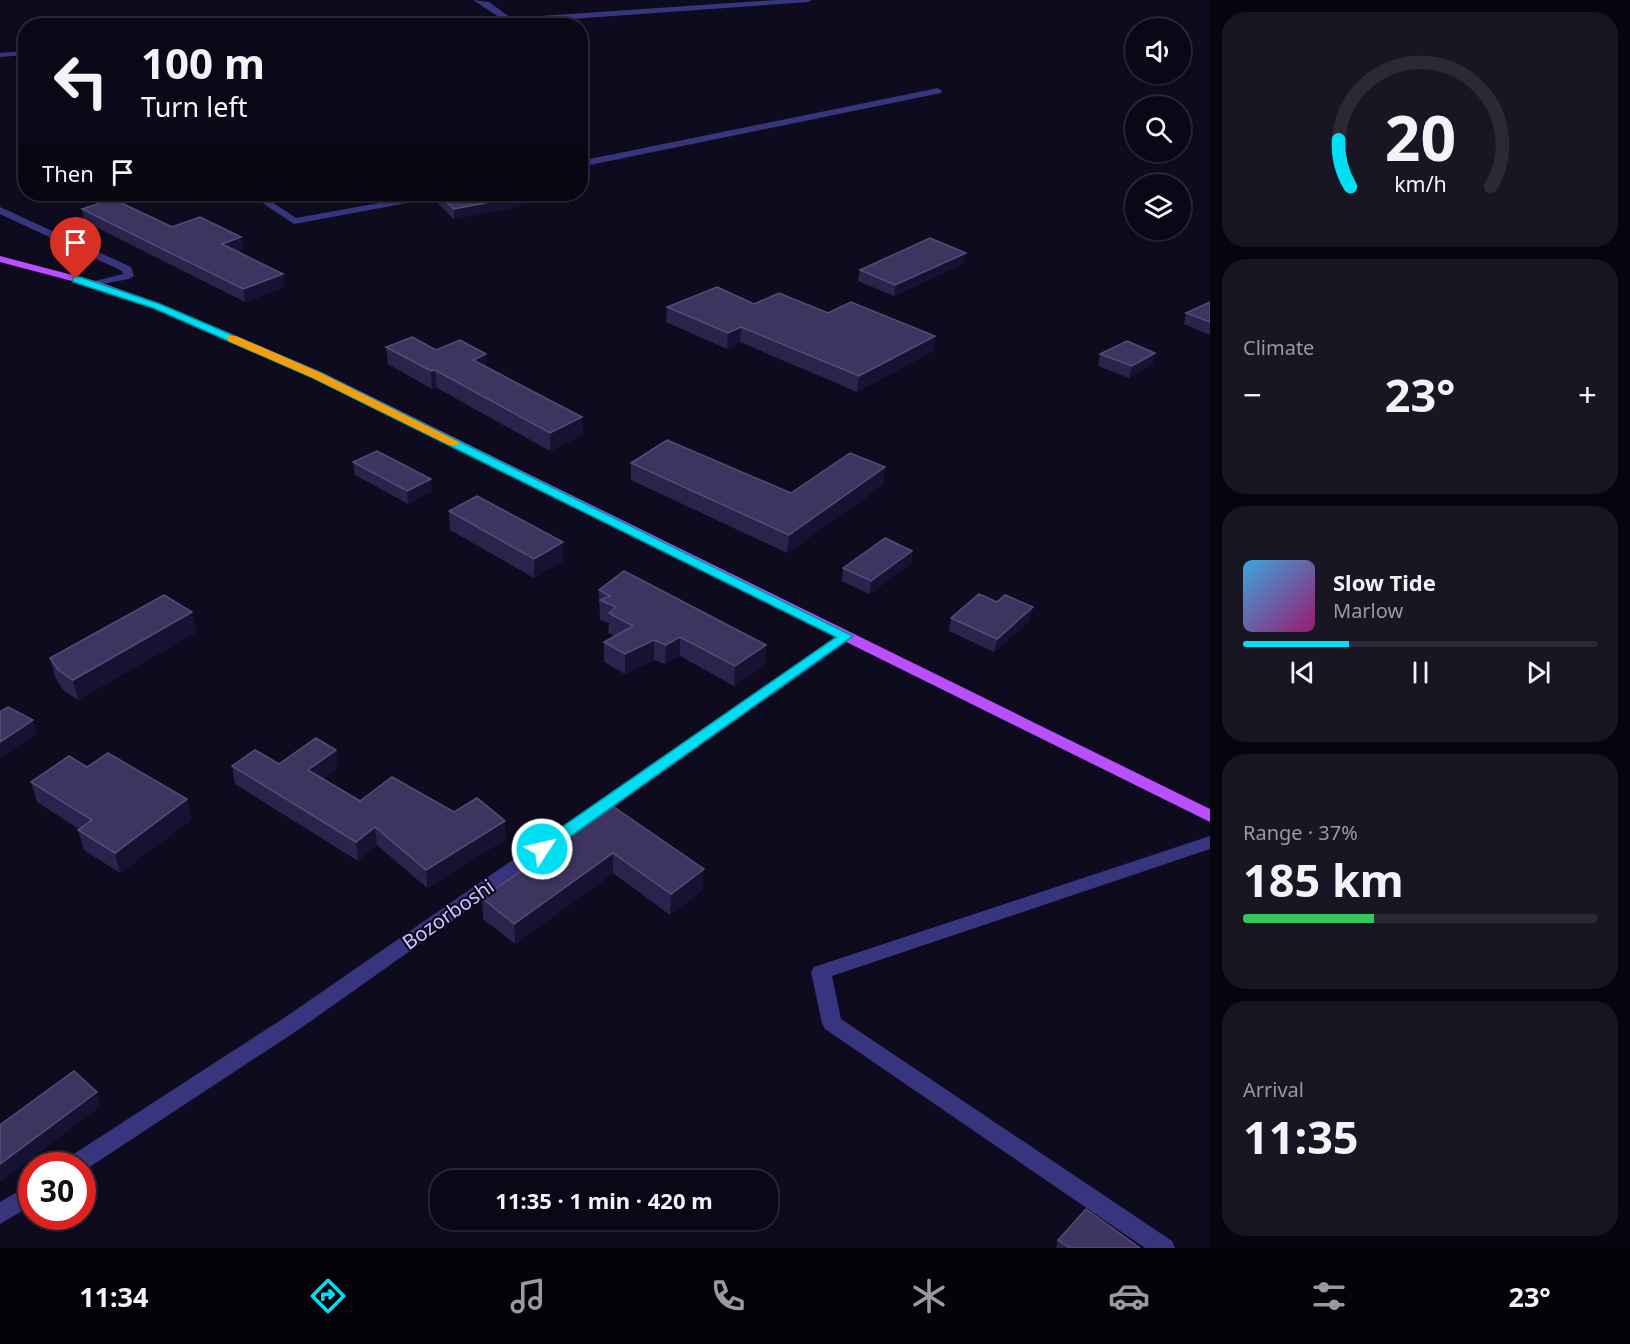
<!DOCTYPE html>
<meta charset="utf-8">
<style>
body{margin:0;font-family:"Noto Sans",sans-serif;background:#181623;color:#f1f3f6;height:100vh;display:flex;flex-direction:column;font-size:22px;white-space:nowrap}
*{box-sizing:border-box;margin:0}
p{font-size:20px;color:#999aa1}
.icon{flex:none;width:33px;height:33px;fill:none;stroke:currentColor;stroke-width:2;stroke-linecap:round;stroke-linejoin:round}
.map{position:relative;flex:1;overflow:hidden}
.panel{display:flex;flex-direction:column;gap:12px;padding:12px;background:#06040c;width:420px}
.panel>*{flex:none}
.guide{position:absolute;left:18px;top:18px;width:570px;height:183px;border-radius:24px;box-shadow:0 2px 4px #0004,0 0 0 2px #2a2935;background:#0a0816;color:#f1f3f6;overflow:hidden}
.fabs{position:absolute;left:1125px;top:18px;display:grid;gap:12px}
.fabs a{display:grid;place-items:center;width:66px;height:66px;border-radius:50%;background:#0a0816;box-shadow:0 2px 4px #0004,0 0 0 2px #2a2935;font-size:30px}
.speed{position:absolute;left:18px;top:1152px;display:flex;gap:12px;font-size:30px;font-weight:700;text-align:center}
.speed>*{display:grid;place-content:center;width:78px;height:78px;border-radius:50%;background:#0a0816;box-shadow:0 2px 4px #0004,0 0 0 2px #2a2935;line-height:1}
.speed .limit{border:9px solid #d22;background:#fff;color:#111}
.pin{position:absolute;display:grid;place-items:center;width:51px;height:51px;color:#fff;margin:-62px -26px;border-radius:50% 50% 50% 0;rotate:-45deg;box-shadow:0 0 6px #0007}
.pin .icon{rotate:45deg}
.me{position:absolute;width:66px;margin:-33px;rotate:55deg;stroke-linejoin:round;filter:drop-shadow(0 0 4px #0008)}
.turn{display:flex;align-items:center;gap:21px;height:126px;padding:0 24px;font-size:27px}
.turn .icon{width:78px;height:78px;stroke-width:2.5}
.turn b{display:block;font-size:42px;line-height:51px}
.then{display:flex;align-items:center;height:57px;padding:0 24px;background:#0003;gap:12px;font-size:22px}
.big{font-size:45px;font-weight:700;line-height:1.1}
.panel .tile{flex:1;display:flex;flex-direction:column;justify-content:center;gap:9px;min-width:0;padding:0 21px;border-radius:24px;background:#181623}
.panel .dial{align-items:center;gap:0}
.dial svg{height:156px;overflow:visible;fill:none;stroke:#2a2935;stroke-width:7;stroke-linecap:round;text-anchor:middle}
.dial text{fill:#f1f3f6;stroke:none}
.song{display:flex;align-items:center;gap:18px}
.cover{width:72px;height:72px;border-radius:9px;background:linear-gradient(135deg,hsl(200 70% 55%),hsl(320 70% 35%))}
.played{height:6px;border-radius:3px;background:linear-gradient(90deg,#00def3 30%,#2a2935 30%)}
.keys{display:flex;justify-content:space-around;direction:ltr}
.heat{display:flex;justify-content:space-between;align-items:center;font-size:33px;direction:ltr}
.charge{height:9px;border-radius:4px;background:linear-gradient(90deg,#34c759 37%,#2a2935 0)}
.trip{position:absolute;left:430px;top:1170px;width:348px;height:60px;border-radius:24px;background:#0a0816;box-shadow:0 2px 4px #0004,0 0 0 2px #2a2935;font-weight:700;line-height:60px;text-align:center}
.menu{display:flex;height:96px;justify-content:space-around;align-items:center;background:#040309;color:#999aa1}
.menu .icon{width:42px;height:42px}
.menu .selected{color:#00def3}
.menu b{font-size:27px;color:#f1f3f6}
main{display:flex;flex:1;min-height:0}
.map>svg:first-child{display:block}
</style>
<main>
<div class="map">
<svg width="1210" height="1248" viewBox="0 0 1210 1248">
<rect width="100%" height="100%" fill="#0e0b1e"/>
<g fill="none" stroke-linecap="round" stroke-linejoin="round">
<g fill="#37357e" fill-rule="evenodd">
<polygon points="473,0 489,2 511,18 776,0 812,0 808,2 474,26 431,26 502,19"/>
<polygon points="26,51 26,55 0,57 0,53"/>
<polygon points="938,88 942,91 941,93 580,167 580,161"/>
<polygon points="249,194 260,194 296,218 428,194 445,194 440,197 294,224"/>
<polygon points="0,207 131,267 134,276 129,279 91,286 91,282 123,274 122,271 0,214"/>
<polygon points="846,631 851,633 854,636 851,639 301,1028 82,1172 82,1166 63,1166 66,1159 287,1016 841,633"/>
<polygon points="1210,836 1210,849 832,976 841,1019 1172,1241 1175,1248 1145,1248 825,1029 822,1023 811,972 814,967"/>
<polygon points="32,1183 32,1205 0,1224 0,1202"/>
</g>
<polygon fill="#bb4fff" fill-rule="evenodd" points="0,256 99,282 161,304 321,372 1210,809 1210,822 313,378 153,308 91,286 0,262"/>
</g>
<g fill="#2b234c">
<polygon points="435,194 521,194 521,206 454,219 436,202"/>
<polygon points="82,209 172,227 241,237 243,249 237,252 285,287 245,302 84,221"/>
<polygon points="964,263 894,296 858,281 860,270"/>
<polygon points="1210,302 1210,335 1184,324 1186,313"/>
<polygon points="754,304 828,313 933,351 857,392 740,342 727,349 666,322 667,307"/>
<polygon points="386,347 436,350 487,367 582,417 583,435 550,451 437,388 432,389 388,364"/>
<polygon points="1100,354 1153,364 1129,378 1098,366"/>
<polygon points="353,462 432,491 408,504 355,475"/>
<polygon points="631,463 791,493 883,485 787,553 631,480"/>
<polygon points="449,511 563,561 534,578 450,530"/>
<polygon points="912,551 911,564 869,594 842,581 843,568"/>
<polygon points="599,590 765,665 734,686 680,656 665,664 654,660 625,674 604,662 604,642 615,636 608,633 609,623 600,620"/>
<polygon points="997,602 1030,620 994,652 949,631 951,618"/>
<polygon points="192,612 196,632 78,700 63,690 55,677 50,658"/>
<polygon points="232,766 338,768 323,779 360,801 454,812 506,839 427,888 377,845 358,861 235,784"/>
<polygon points="87,767 187,799 191,820 120,873 84,850 78,830 79,829 37,802 31,782"/>
<polygon points="614,807 703,890 670,915 613,873 515,944 483,919 482,898"/>
<polygon points="1058,1240 1140,1248 1056,1248"/>
</g>
<g fill="#181232">
<polygon points="521,196 521,206 454,219 454,209"/>
<polygon points="241,237 243,249 224,257 222,244"/>
<polygon points="966,253 964,263 894,296 895,285"/>
<polygon points="283,274 285,287 245,302 243,289"/>
<polygon points="741,327 740,342 727,349 728,333"/>
<polygon points="935,336 933,351 857,392 859,376"/>
<polygon points="1155,353 1153,364 1129,378 1132,366"/>
<polygon points="486,354 487,371 473,360"/>
<polygon points="435,370 437,388 432,389 431,371"/>
<polygon points="582,417 583,435 550,451 550,433"/>
<polygon points="885,467 883,485 787,553 789,535"/>
<polygon points="431,479 432,491 408,504 407,491"/>
<polygon points="563,542 563,561 534,578 534,559"/>
<polygon points="912,551 911,564 869,594 871,581"/>
<polygon points="1033,607 1030,620 994,652 997,639"/>
<polygon points="192,612 196,632 78,700 73,680"/>
<polygon points="680,637 680,656 665,664 666,645"/>
<polygon points="654,640 654,660 625,674 625,654"/>
<polygon points="766,645 765,665 734,686 735,666"/>
<polygon points="33,720 37,734 0,759 0,742"/>
<polygon points="336,750 338,768 311,788 308,770"/>
<polygon points="187,799 191,820 120,873 115,853"/>
<polygon points="505,821 506,839 427,888 426,870"/>
<polygon points="375,827 377,845 358,861 356,842"/>
<polygon points="613,853 613,873 515,944 514,924"/>
<polygon points="704,869 703,890 670,915 671,894"/>
<polygon points="97,1092 101,1106 0,1182 0,1164"/>
</g>
<g fill="#3d3560" stroke="#544c79" stroke-width="1.5">
<polygon points="437,194 521,194 521,196 454,209"/>
<polygon points="113,199 172,227 200,217 241,237 222,244 283,274 243,289 82,209"/>
<polygon points="930,238 966,253 895,285 860,270"/>
<polygon points="717,287 754,304 779,293 828,313 851,302 935,336 859,376 741,327 728,333 667,307"/>
<polygon points="1210,302 1210,322 1186,313"/>
<polygon points="412,337 436,350 460,340 486,354 473,360 582,417 550,433 435,370 431,371 386,347"/>
<polygon points="1127,341 1155,353 1132,366 1100,354"/>
<polygon points="667,440 791,493 850,453 885,467 789,535 631,463"/>
<polygon points="377,451 431,479 407,491 353,462"/>
<polygon points="477,496 563,542 534,559 449,511"/>
<polygon points="885,538 912,551 871,581 843,568"/>
<polygon points="624,571 766,645 735,666 680,637 666,645 654,640 625,654 604,642 633,626 609,613 616,607 600,600 610,596 599,590"/>
<polygon points="979,594 997,602 1005,595 1033,607 997,639 951,618"/>
<polygon points="164,595 192,612 73,680 58,670 50,658"/>
<polygon points="8,707 33,720 0,742 0,712"/>
<polygon points="316,738 336,750 308,770 360,801 392,777 454,812 477,798 505,821 426,870 375,827 356,842 232,766 255,750 279,764"/>
<polygon points="108,753 187,799 115,853 78,830 92,820 31,782 69,756 87,767"/>
<polygon points="614,807 704,869 671,894 613,853 514,924 482,898"/>
<polygon points="74,1071 97,1092 0,1164 0,1125"/>
<polygon points="1086,1209 1140,1248 1070,1248 1058,1240"/>
</g>
<polygon fill="#00def3" stroke="#00909e" stroke-width="1.5" points="73,277 80,277 160,304 321,373 853,636 547,853 536,853 533,849 536,845 836,637 313,378 153,308 73,282"/>
<polygon fill="#f59e0b" points="228,336 236,336 321,373 459,442 457,445 449,445 313,378 228,341"/>
<g text-anchor="middle" dominant-baseline="central" stroke-width="4.5" stroke-linejoin="round" paint-order="stroke">
<g font-size="20" fill="#cec8ff" stroke="#0e0b1e">
<text transform="translate(448 914) rotate(-35)">Bozorboshi</text>
</g>
</g>
</svg>
<div class="fabs">
<a><svg class="icon" aria-label="sound" viewBox="0 0 24 24"><path d="M4 9h4l5-4v14l-5-4H4zM17 9q2 3 0 6"/></svg></a>
<a><svg class="icon" aria-label="search" viewBox="0 0 24 24"><circle cx="10" cy="10" r="6"/><path d="M15 15l6 6"/></svg></a>
<a><svg class="icon" aria-label="layers" viewBox="0 0 24 24"><path d="M12 4l9 5-9 5-9-5zM3 14l9 5 9-5"/></svg></a>
</div>
<div class="speed"><div class="limit">30</div></div>
<div class="pin" style="left:76px;top:279px;background:#d93025"><svg class="icon" aria-label="arrive" viewBox="0 0 24 24"><path d="M6 21V4h12l-3 4 3 4H6"/></svg></div>
<svg class="me" style="left:542px;top:849px" viewBox="-20 -20 40 40"><circle r="17" fill="#00def3" stroke="#fff" stroke-width="3"/><path d="M0-11L8 9 0 5-8 9z" fill="#fff"/></svg>
<div class="trip">11:35 · 1 min · 420 m</div>
<div class="guide">
<div class="turn"><svg class="icon" aria-label="left" viewBox="0 0 24 24"><path d="M17 20v-9H6M10 6l-5 5 5 5"/></svg><div><b>100 m</b>Turn left</div></div>
<div class="then">Then<svg class="icon" aria-label="arrive" viewBox="0 0 24 24"><path d="M6 21V4h12l-3 4 3 4H6"/></svg></div>
</div>
</div>
<section class="panel">
<div class="tile dial"><svg viewBox="0 0 100 80">
<path d="M14 69A42 42 0 1 1 86 69"/>
<path d="M14 69A42 42 0 0 1 8 45" stroke="#00def3"/>
<text x="50" y="56" font-size="32" font-weight="700">20</text>
<text x="50" y="72" font-size="11">km/h</text>
</svg></div>
<div class="tile"><p>Climate</p>
<div class="heat"><a>−</a><b class="big">23°</b><a>+</a></div>
</div>
<div class="tile">
<div class="song"><i class="cover"></i><div><b>Slow Tide</b><p>Marlow</p></div></div>
<div class="played"></div>
<div class="keys"><svg class="icon" aria-label="previous" viewBox="0 0 24 24"><path d="M18 5L8 12l10 7zM5 5v14"/></svg><svg class="icon" aria-label="pause" viewBox="0 0 24 24"><path d="M8 5v14M16 5v14"/></svg><svg class="icon" aria-label="next" viewBox="0 0 24 24"><path d="M6 5l10 7-10 7zM19 5v14"/></svg></div>
</div>
<div class="tile"><p>Range · 37%</p><b class="big">185 km</b><div class="charge"></div></div>
<div class="tile"><p>Arrival</p><b class="big">11:35</b></div>
</section>
</main>
<nav class="menu">
<b>11:34</b>
<svg class="icon selected" aria-label="directions" viewBox="0 0 24 24"><path d="M12 3l9 9-9 9-9-9zM9 14v-3h6M13 9l2 2-2 2"/></svg>
<svg class="icon" aria-label="music" viewBox="0 0 24 24"><path d="M9 18V5l10-2v13"/><circle cx="6" cy="18" r="3"/><circle cx="16" cy="16" r="3"/></svg>
<svg class="icon" aria-label="phone" viewBox="0 0 24 24"><path d="M5 4h4l2 5-3 2q2 4 5 5l2-3 5 2v4C11 20 4 13 5 4z"/></svg>
<svg class="icon" aria-label="climate" viewBox="0 0 24 24"><path d="M12 3v18M4 7l16 10M4 17L20 7"/></svg>
<svg class="icon" aria-label="car" viewBox="0 0 24 24"><path d="M5 17H2v-5l4-1 3-4h7l3 4 3 1v5h-3M9 17h6M6 11h13"/><circle cx="7" cy="17" r="2"/><circle cx="17" cy="17" r="2"/></svg>
<svg class="icon" aria-label="filters" viewBox="0 0 24 24"><path d="M4 7h16M4 17h16"/><circle cx="9" cy="7" r="2"/><circle cx="15" cy="17" r="2"/></svg>
<b>23°</b>
</nav>
